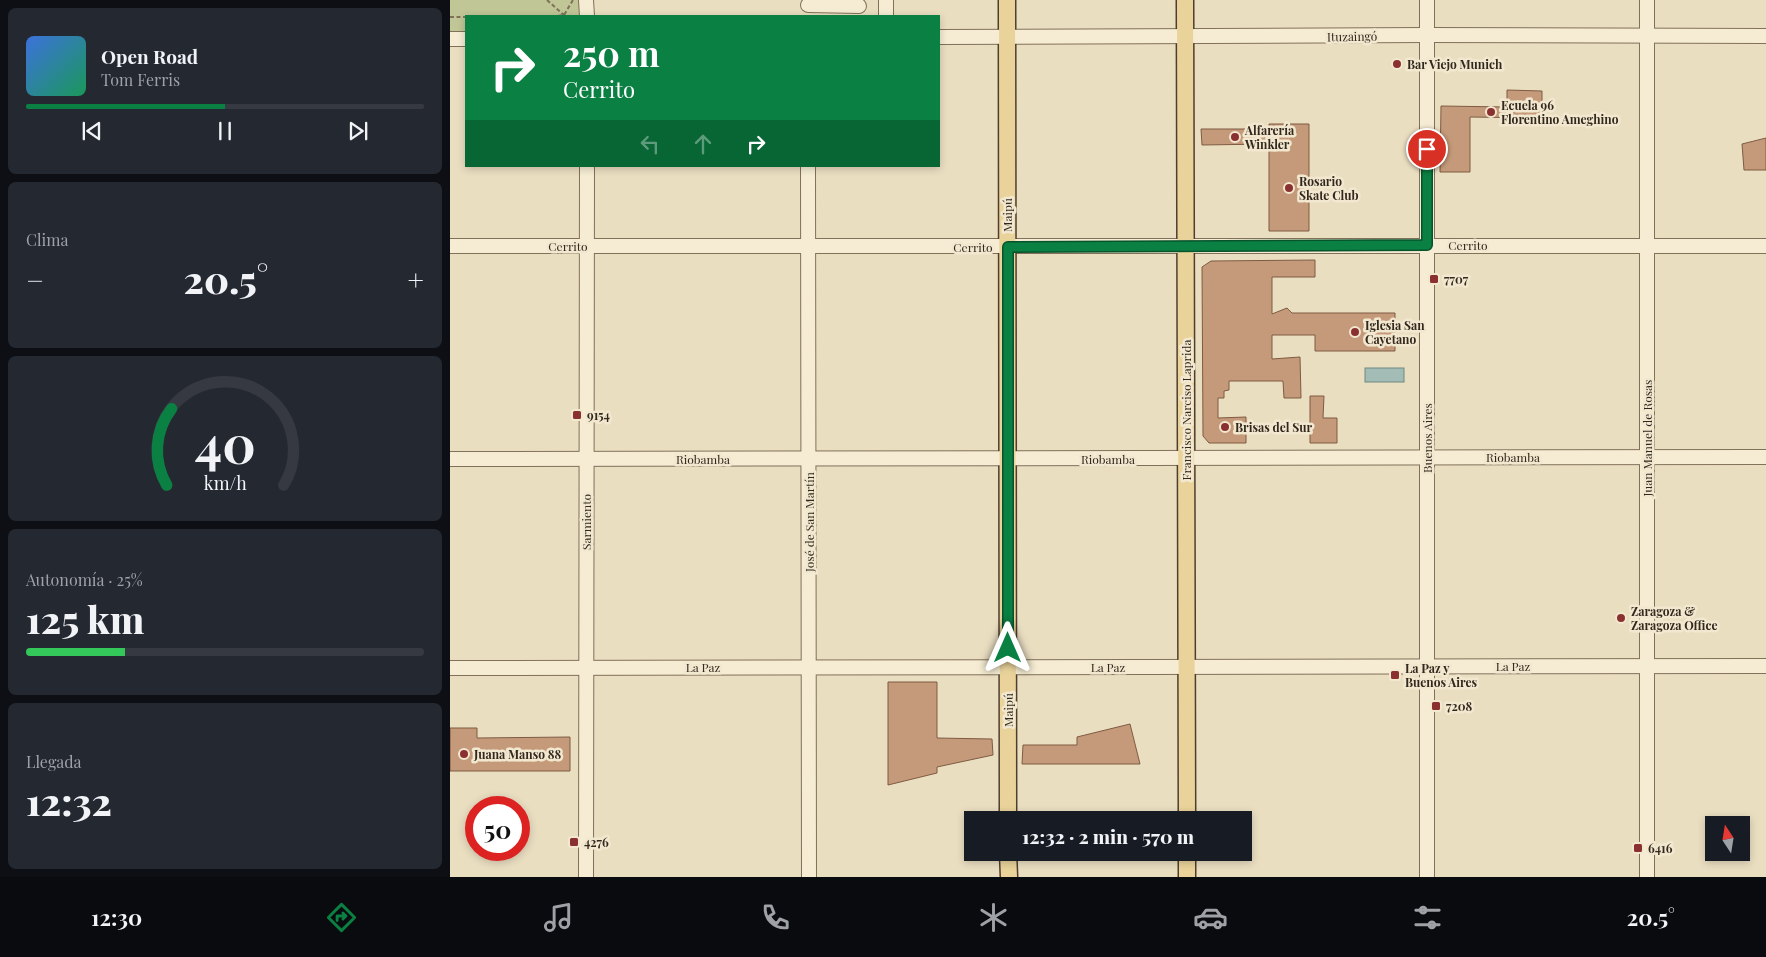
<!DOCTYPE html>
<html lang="es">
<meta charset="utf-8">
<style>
body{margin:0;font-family:"Playfair Display",serif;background:#242831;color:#f1f3f6;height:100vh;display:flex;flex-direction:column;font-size:19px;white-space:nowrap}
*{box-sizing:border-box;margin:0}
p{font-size:16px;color:#9ea1a6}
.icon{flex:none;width:28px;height:28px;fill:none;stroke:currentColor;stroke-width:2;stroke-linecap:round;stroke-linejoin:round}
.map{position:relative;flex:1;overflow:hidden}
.details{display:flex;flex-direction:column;gap:8px;padding:8px;background:#0d0f14;width:450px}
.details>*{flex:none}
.top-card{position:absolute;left:15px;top:15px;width:475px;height:152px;border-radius:0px;box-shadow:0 2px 8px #0003;background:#0b8043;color:#fff;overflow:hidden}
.needle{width:32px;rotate:348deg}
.fabs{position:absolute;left:1255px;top:816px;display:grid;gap:10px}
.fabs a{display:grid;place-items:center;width:45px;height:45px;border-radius:0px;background:#171b24;box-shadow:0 2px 8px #0003;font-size:25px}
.speed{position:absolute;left:15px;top:796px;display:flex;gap:10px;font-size:25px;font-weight:700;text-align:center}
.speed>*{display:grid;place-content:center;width:65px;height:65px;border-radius:50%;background:#171b24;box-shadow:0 2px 8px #0003;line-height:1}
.speed .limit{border:8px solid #d22;background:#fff;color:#111}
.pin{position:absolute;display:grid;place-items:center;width:42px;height:42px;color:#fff;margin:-21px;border:2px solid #fff;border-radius:50%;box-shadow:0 1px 5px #0007}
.me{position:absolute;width:55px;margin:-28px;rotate:0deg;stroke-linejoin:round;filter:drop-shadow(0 0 4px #0008)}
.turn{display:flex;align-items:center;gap:18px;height:105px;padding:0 15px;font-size:22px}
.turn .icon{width:65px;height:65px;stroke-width:2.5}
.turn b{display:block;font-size:35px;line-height:42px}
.lanes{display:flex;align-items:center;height:48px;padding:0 15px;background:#0003;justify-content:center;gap:25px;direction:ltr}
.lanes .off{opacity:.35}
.big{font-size:38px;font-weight:800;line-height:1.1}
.details .card{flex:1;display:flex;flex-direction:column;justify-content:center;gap:8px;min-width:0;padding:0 18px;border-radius:8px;background:#242831}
.details .dial{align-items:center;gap:0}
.dial svg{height:130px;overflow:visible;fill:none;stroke:#363941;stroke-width:7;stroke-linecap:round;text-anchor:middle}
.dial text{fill:#f1f3f6;stroke:none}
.song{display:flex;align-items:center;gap:15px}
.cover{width:60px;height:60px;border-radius:8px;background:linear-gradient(135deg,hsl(220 70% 55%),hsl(150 70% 35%))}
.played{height:5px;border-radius:2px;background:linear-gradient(90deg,#0b8043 50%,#363941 50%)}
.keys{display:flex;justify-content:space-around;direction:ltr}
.heat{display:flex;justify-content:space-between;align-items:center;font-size:28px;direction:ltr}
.charge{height:8px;border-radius:4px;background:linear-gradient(90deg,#34c759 25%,#363941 0)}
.trip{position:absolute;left:514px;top:811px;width:288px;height:50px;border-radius:0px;background:#171b24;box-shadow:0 2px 8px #0003;font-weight:800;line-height:50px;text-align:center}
.tab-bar{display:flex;height:80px;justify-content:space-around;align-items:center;background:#090b0e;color:#9ea1a6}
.tab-bar .icon{width:35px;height:35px}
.tab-bar .current{color:#0b8043}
.tab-bar b{font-size:22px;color:#f1f3f6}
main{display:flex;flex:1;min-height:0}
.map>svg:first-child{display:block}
</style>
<main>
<section class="details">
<div class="card">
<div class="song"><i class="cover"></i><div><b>Open Road</b><p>Tom Ferris</p></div></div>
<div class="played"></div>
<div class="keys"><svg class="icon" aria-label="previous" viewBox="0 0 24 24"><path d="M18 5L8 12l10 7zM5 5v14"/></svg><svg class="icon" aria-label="pause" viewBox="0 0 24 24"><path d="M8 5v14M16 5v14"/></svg><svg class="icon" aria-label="next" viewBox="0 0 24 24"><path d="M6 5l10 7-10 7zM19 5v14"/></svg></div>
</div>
<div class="card"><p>Clima</p>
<div class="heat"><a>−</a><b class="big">20.5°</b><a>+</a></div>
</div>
<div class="card dial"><svg viewBox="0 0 100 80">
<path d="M14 69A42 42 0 1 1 86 69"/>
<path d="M14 69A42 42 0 0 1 17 22" stroke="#0b8043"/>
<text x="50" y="56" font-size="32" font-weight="700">40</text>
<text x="50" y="72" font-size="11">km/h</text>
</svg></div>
<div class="card"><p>Autonomía · 25%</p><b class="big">125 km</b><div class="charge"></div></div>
<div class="card"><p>Llegada</p><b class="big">12:32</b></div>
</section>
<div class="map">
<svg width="1316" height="877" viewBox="0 0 1316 877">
<rect width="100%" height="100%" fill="#eadec1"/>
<polygon fill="#c0c696" points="0,0 136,0 137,16 16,16 16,39 0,39"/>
<rect fill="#a3bcb5" stroke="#6c8982" x="915" y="368" width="39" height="14"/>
<g fill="#c59a7a" stroke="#7e5b42">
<polygon points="1057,90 1092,91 1092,118 1020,117 1020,172 990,172 991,106 1057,107"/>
<polygon points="819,124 859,124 859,231 819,231 819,144 752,145 751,129 819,129"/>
<polygon points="1316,138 1316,170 1294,170 1292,144"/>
<polygon points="865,260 865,277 822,277 822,314 837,308 842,313 945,313 945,351 865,351 865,335 822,335 822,359 850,357 851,398 834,398 833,381 779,381 779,390 774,391 774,398 768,398 768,418 796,417 796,443 759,443 753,436 752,267 761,261"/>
<polygon points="860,396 874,396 873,418 887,418 887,443 860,443"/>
<polygon points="438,682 487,682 487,738 542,739 543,755 487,767 487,773 438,785"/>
<polygon points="680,724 690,764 572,764 573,745 627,745 627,737"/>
<polygon points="0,728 27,728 27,738 120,737 120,771 0,771"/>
</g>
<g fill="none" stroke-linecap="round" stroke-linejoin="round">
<g stroke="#81705a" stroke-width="16">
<g id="minor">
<polyline points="136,0 137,16"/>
<polyline points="977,0 977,877"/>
<polyline points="1197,0 1197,877"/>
<polyline points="358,5 409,6"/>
<polyline points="436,16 436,0"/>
<polyline points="489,37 977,35 1316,36"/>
<polyline points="0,39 16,39"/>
<polyline points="358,166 359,877"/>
<polyline points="0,246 1316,246"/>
<polyline points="0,459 1316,457"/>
<polyline points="0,668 1316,666"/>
<polyline points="136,877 137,166"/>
</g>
</g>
<g stroke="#4f3e2e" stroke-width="19">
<g id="major">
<polyline points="557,0 558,820"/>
<polyline points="735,0 737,820"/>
<polyline points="558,852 559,877"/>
<polyline points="737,852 737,877"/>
</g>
</g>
<g stroke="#81705a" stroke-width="2" stroke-dasharray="4 2.5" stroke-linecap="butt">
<polyline points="97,0 115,16"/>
<polyline points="108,16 114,15 123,0"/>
<polyline points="0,17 16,17"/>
</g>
<use href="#minor" stroke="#f5ecd3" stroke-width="14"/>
<use href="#major" stroke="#ead39b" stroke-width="16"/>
</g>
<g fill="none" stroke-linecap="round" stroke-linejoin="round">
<g stroke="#07532c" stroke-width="12">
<polyline id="route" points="558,648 558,247 977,245 977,149"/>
</g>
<use href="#route" stroke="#0b8043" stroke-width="9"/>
</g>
<g fill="#8b3030" stroke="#f2e8d0" stroke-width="2">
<circle cx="947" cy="64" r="5"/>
<circle cx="1041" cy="112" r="5"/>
<circle cx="785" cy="137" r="5"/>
<circle cx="839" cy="188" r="5"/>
<rect x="979" y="274" width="10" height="10" rx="2.5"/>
<circle cx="905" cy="332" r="5"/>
<rect x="122" y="410" width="10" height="10" rx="2.5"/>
<circle cx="775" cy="427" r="5"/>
<circle cx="1171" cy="618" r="5"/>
<rect x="940" y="670" width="10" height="10" rx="2.5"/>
<rect x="981" y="701" width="10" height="10" rx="2.5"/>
<circle cx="14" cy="754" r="5"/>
<rect x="119" y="837" width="10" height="10" rx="2.5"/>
<rect x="1183" y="843" width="10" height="10" rx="2.5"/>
</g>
<g text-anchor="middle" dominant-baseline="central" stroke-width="5" stroke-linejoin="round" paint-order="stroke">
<g font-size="12" fill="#32281d" stroke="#f2e8d0">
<text transform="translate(902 36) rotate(-1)">Ituzaingó</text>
<text transform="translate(557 215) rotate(-90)">Maipú</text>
<text x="1018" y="245">Cerrito</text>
<text x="118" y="246">Cerrito</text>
<text x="523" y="247">Cerrito</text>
<text transform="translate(736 410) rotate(-90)">Francisco Narciso Laprida</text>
<text transform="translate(977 438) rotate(-90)">Buenos Aires</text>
<text transform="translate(1197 438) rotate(-90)">Juan Manuel de Rosas</text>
<text x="1063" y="457">Riobamba</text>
<text x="253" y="459">Riobamba</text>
<text x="658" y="459">Riobamba</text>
<text transform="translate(136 522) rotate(-90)">Sarmiento</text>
<text transform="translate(359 522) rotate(-90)">José de San Martín</text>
<text x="1063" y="666">La Paz</text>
<text x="253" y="667">La Paz</text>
<text x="658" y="667">La Paz</text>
<text transform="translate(558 710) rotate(-90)">Maipú</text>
</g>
<g font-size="12" font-weight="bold" fill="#32281d" stroke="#f2e8d0" text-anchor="start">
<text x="957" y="64">Bar Viejo Munich</text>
<text x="1051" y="105">Ecuela 96<tspan x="1051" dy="14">Florentino Ameghino</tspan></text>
<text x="795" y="130">Alfarería<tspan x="795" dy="14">Winkler</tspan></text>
<text x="849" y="181">Rosario<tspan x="849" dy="14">Skate Club</tspan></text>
<text x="994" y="279">7707</text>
<text x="915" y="325">Iglesia San<tspan x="915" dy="14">Cayetano</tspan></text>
<text x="137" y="415">9154</text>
<text x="785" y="427">Brisas del Sur</text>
<text x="1181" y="611">Zaragoza &amp;<tspan x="1181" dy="14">Zaragoza Office</tspan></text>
<text x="955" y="668">La Paz y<tspan x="955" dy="14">Buenos Aires</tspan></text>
<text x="996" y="706">7208</text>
<text x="24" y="754">Juana Manso 88</text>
<text x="134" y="842">4276</text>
<text x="1198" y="848">6416</text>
</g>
</g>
</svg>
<div class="fabs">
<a><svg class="needle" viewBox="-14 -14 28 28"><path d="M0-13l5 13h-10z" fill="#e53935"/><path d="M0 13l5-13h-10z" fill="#9ea1a6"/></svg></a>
</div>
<div class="speed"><div class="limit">50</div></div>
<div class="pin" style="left:977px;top:149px;background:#d93025"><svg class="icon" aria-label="arrive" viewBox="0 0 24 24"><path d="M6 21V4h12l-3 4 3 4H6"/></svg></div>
<svg class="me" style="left:558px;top:648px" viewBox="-20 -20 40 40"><path d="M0-17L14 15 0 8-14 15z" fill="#0b8043" stroke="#fff" stroke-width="4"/></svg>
<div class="trip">12:32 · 2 min · 570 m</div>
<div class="top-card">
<div class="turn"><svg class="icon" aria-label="right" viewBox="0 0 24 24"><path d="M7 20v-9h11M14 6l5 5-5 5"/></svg><div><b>250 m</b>Cerrito</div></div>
<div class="lanes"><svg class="icon off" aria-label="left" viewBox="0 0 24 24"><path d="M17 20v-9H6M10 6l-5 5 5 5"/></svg><svg class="icon off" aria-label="ahead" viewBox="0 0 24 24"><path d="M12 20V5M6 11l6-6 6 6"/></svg><svg class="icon" aria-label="right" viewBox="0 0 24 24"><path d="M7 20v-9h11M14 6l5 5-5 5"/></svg></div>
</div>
</div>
</main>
<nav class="tab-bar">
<b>12:30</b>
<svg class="icon current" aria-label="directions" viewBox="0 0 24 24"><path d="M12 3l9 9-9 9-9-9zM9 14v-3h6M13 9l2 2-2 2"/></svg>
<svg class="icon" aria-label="music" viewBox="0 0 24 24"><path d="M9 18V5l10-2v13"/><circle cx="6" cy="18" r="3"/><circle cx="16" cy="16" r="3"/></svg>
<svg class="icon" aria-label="phone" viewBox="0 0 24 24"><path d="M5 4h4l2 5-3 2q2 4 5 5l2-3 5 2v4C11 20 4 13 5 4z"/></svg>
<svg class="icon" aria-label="climate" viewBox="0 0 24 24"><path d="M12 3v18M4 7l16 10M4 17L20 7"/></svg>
<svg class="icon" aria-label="car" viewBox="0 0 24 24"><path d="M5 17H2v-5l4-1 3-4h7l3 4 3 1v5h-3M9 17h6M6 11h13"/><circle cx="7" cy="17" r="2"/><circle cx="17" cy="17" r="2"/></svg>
<svg class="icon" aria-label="filters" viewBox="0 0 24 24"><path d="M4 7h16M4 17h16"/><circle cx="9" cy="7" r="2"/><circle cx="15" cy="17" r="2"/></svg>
<b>20.5°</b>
</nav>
